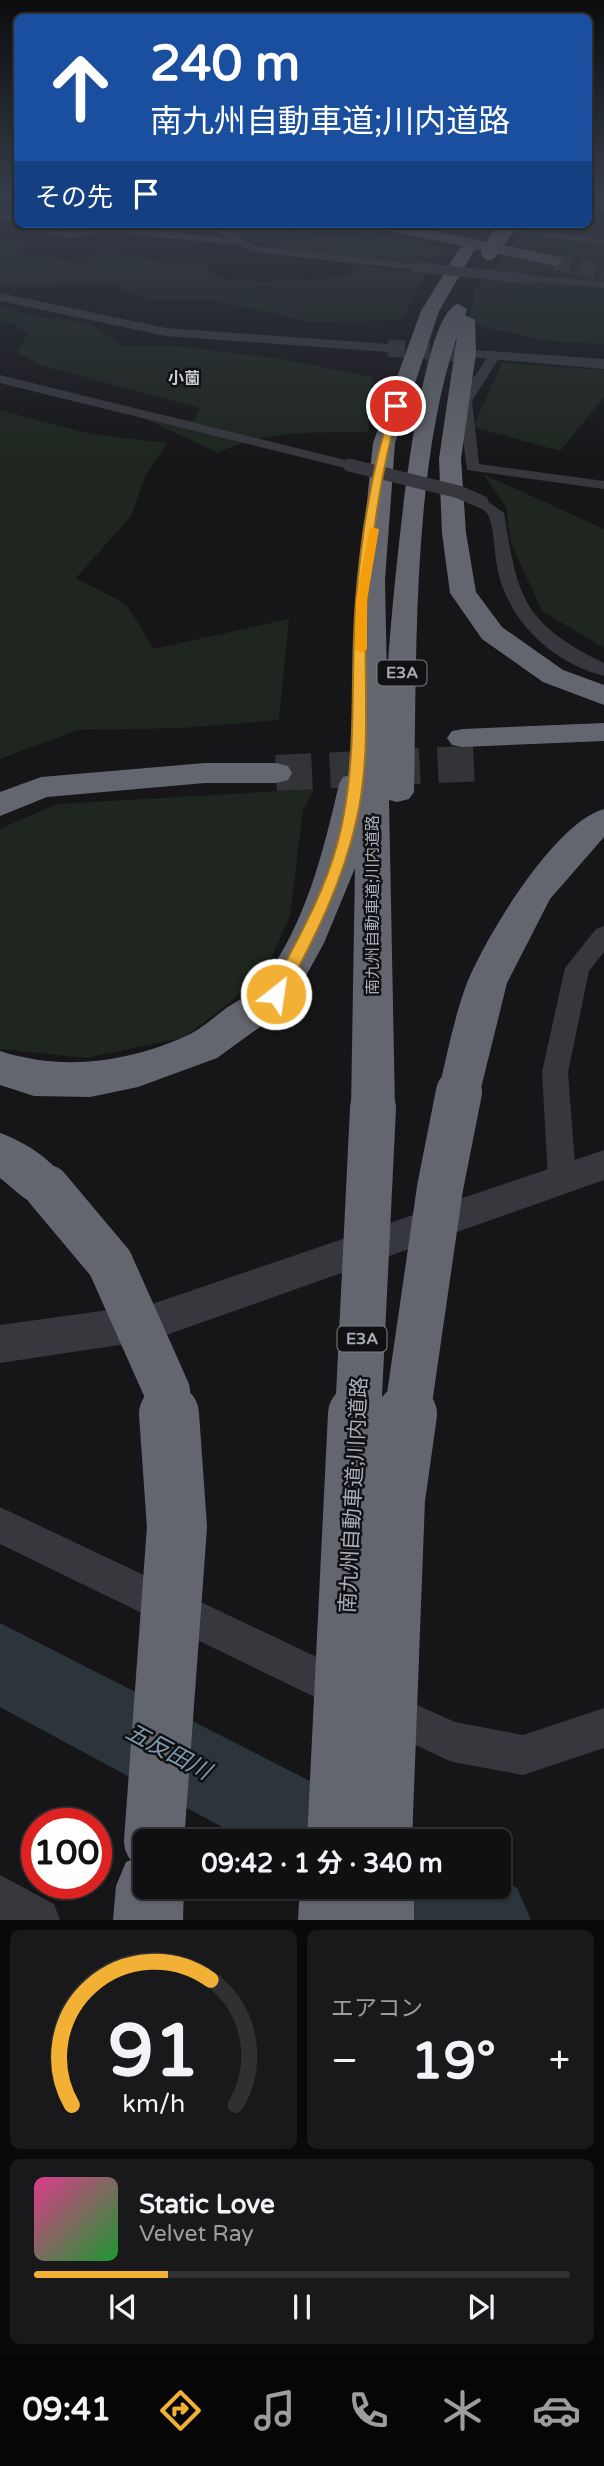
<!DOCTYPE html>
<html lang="ja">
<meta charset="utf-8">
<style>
body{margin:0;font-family:"Varela Round","Noto Sans JP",sans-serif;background:#19191b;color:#f1f3f6;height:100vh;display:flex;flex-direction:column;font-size:26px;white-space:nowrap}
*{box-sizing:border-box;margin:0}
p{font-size:23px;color:#9c9d9f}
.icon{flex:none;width:38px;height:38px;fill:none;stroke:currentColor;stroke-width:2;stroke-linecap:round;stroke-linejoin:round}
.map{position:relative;height:1920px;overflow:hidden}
.details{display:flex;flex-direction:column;gap:10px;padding:10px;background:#09090a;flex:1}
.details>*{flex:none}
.hud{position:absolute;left:14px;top:14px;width:578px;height:214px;border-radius:10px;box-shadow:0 2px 5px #0004,0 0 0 2px #303032;background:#1a4fa0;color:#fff;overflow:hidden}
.speed{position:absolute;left:21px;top:1808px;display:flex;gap:14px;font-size:35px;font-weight:700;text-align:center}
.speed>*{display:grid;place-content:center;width:91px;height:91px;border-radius:50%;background:#101012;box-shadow:0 2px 5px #0004,0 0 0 2px #303032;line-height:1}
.speed .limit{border:10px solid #d22;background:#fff;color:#111}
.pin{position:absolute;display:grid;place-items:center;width:60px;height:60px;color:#fff;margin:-30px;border:4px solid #fff;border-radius:50%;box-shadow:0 2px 7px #0007}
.me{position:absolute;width:77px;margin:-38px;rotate:30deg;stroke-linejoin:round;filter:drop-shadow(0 0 5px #0008)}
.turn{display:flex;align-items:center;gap:24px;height:147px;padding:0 21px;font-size:32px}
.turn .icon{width:91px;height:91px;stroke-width:2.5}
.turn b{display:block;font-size:49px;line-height:60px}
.then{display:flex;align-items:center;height:66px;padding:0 21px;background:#0003;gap:14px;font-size:26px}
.big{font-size:52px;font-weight:700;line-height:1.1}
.details .widget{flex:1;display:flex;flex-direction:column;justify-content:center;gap:10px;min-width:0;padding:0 24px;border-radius:10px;background:#19191b}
.details .dial{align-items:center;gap:0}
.dial svg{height:182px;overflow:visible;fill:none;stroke:#303032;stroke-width:7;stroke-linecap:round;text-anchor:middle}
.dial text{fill:#f1f3f6;stroke:none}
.song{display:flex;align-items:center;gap:21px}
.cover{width:84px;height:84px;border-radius:10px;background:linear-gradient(135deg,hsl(330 70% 55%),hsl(130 70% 35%))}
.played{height:7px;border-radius:4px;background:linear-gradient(90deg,#f2b134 25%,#303032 25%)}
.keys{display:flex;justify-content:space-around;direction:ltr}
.heat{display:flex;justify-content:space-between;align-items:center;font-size:38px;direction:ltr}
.details .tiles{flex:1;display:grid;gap:10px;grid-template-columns:1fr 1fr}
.widget:last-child{grid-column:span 2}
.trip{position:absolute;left:133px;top:1829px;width:378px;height:70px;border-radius:10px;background:#101012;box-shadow:0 2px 5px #0004,0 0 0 2px #303032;font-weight:700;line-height:70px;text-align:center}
.dock{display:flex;height:112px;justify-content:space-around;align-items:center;background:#060607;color:#9c9d9f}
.dock .icon{width:49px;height:49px}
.dock .selected{color:#f2b134}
.dock b{font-size:32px;color:#f1f3f6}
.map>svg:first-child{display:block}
</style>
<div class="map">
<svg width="604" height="1920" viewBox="0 0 604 1920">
<rect width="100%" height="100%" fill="#161618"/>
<g fill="#1e261f">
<polygon points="214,224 296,224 290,230 330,237 367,232 434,244 453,251 415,264 288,251 247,239"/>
<polygon points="530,224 604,226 604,344 553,342 469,324 475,289"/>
<path d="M0 235 31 240 15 254 82 262 101 250 173 264 207 265C210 268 215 275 218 277 239 286 324 279 349 276L355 265 427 273 402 320 309 322 214 300H149L116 286 0 287Z"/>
<path d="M0 306 33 316 89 323 123 346 171 345 276 358 373 377 368 432C316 433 265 429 218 453L123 408 194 421 200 408 43 366 16 352 28 334 14 324 0 322Z"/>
<polygon points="502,363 604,370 604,397 560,451 473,427"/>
<polygon points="0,410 90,434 167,443 145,477 131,516 76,578 126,604 154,649 289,619 279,720 182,728 78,730 0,759"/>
<polygon points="483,474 604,529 604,648 542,611 510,541 506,507"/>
<polygon points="314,789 303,810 290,916 263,976 185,1037 86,1058 0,1049 0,829 57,804"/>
</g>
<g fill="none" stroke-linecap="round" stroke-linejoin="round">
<g fill="#2c353c" fill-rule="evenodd">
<polygon points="604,200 604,212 588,214 588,202"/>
<polygon points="0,1623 367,1810 380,1841 248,1841 0,1707"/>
<polygon points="499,1878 517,1888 531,1920 394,1920 390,1918 377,1886 499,1886"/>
</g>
<polyline stroke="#333438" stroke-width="17" stroke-dasharray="17 8" stroke-linecap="butt" points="388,348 474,354"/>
<polyline stroke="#333438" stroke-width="16" stroke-dasharray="16 8" stroke-linecap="butt" points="556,261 604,273"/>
<polyline stroke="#333438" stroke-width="36" stroke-dasharray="36 18" stroke-linecap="butt" points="276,773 482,763"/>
<g fill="#37383d" fill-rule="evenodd">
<polygon points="18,212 18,218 0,221 0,215"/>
<polygon points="109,224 229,239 204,224 217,224 255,246 415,264 420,267 415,270 253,252 238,245 107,232 71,238 38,233 43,230 80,232"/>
<polygon points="451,224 480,224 604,239 604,245"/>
<polygon points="528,276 604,282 604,288 524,281 524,277"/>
<polygon points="495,351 501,355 472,401 479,464 604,481 604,489 467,470 458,401 491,352"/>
<polygon points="0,375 354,462 356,465 349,469 0,383"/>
<path d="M482 497 504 513C518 599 523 623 604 663V676C553 663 509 622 498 571 494 554 495 533 489 517 487 511 479 507 474 502Z"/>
<polygon points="604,926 604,952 589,971 568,1072 576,1178 572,1187 562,1190 552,1187 548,1178 542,1072 565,968 596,929"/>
<polygon points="0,1507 357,1676 363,1690 357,1704 343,1710 329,1704 0,1544"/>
<polygon points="388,1692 455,1722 523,1735 604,1708 604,1748 523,1775 452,1762 374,1726 368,1712 374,1698"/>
<polygon points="0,1875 54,1904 60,1920 0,1920"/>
</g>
<g fill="#37383d" fill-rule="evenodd">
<polygon points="0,293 166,328 388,344 395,348 388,352 166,336 0,301"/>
<polygon points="474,350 604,359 604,369 469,357 469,351"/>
<polygon points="604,1150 604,1180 152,1340 0,1363 0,1325 152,1304"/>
</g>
<polygon fill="#53555c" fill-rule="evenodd" points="372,224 402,224 556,256 564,261 556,266 380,229"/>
<g fill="#63666e" fill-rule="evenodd">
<path d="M467 244 475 249 439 311 395 443 385 580 387 680C390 630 414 315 458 304L467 309 465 315 475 320 476 353 461 459 466 533 476 592 502 627 563 670 604 685V705L543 682 482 639 450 593 442 533 439 459 457 336C412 471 417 650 414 792L409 799 397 802 389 800 395 1108 388 1121 373 1126 358 1121 351 1108 355 868 324 943 290 1005 217 1058 138 1087 90 1097 34 1096 0 1085V1051C62 1071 126 1063 186 1036 200 1030 213 1018 225 1009 237 1001 255 992 263 981 306 923 323 853 339 784L343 777 356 774 359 580 373 443 421 311 459 249Z"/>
<polygon points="604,723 604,741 463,747 452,745 447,738 452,731 463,729"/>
<polygon points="205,763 276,763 288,766 292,773 288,780 276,783 205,783 47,797 0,816 0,792 41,777"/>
<path d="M604 809V837L550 899 507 983 480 1092 474 1104 459 1109 444 1104 438 1092C447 1056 454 1017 467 983 486 936 555 822 604 809Z"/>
<path d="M0 1133C26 1142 58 1163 70 1188L63 1202C33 1213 23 1196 0 1178Z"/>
<polygon points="145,1854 145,1886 184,1886 183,1920 113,1920 116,1886 126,1862"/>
<polygon points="300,1886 414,1886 414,1920 298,1920"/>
</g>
<polyline stroke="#37383d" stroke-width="10" points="415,267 528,279"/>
<polyline stroke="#37383d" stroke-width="13" points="349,465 459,492 482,502"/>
<polyline stroke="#63666e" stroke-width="16" points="489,252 509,224"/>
<g stroke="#63666e" stroke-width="46">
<polyline points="47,1188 110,1263 167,1391 169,1416"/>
<polyline points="358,1416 373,1108"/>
<polyline points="407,1416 440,1188 459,1092"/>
</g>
<g stroke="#63666e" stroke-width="60">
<polyline points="154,1841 177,1527 169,1414"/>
<polyline points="337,1841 358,1414"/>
<polyline points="382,1841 395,1499 407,1414"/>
</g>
</g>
<linearGradient id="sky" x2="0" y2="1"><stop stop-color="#0c0c0d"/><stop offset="0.42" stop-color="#363c48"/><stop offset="1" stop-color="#363c48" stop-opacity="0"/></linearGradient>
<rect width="604" height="463" fill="url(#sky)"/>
<path fill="#f2b134" stroke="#9d7322" stroke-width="2" d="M396 403 400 406C381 467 372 536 367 600 362 672 373 746 357 818 343 883 314 940 282 998L276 1000 268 994C300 936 333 879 344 813 357 742 350 671 356 600 361 537 372 466 392 406Z"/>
<polygon fill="#f59e0b" points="370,527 379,529 367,600 367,649 361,653 355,649 356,600"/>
<g text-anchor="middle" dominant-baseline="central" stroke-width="5" stroke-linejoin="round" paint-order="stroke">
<g font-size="16" font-weight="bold" fill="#c9ccd4" stroke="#111113">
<text x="184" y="379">小薗</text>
</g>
<g fill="#111113" stroke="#7b7e86" stroke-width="2">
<rect x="377.5" y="660.5" width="49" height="25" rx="5"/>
<rect x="337.5" y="1326.5" width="49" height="25" rx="5"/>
</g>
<g font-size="16" font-weight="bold" fill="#a8adb8">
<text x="402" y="673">E3A</text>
<text x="362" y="1339">E3A</text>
</g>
<g font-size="16" fill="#a8adb8" stroke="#111113">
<text transform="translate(373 905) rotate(-90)">南九州自動車道;川内道路</text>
</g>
<g font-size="21" fill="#a8adb8" stroke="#111113">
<text transform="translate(354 1495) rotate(-87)">南九州自動車道;川内道路</text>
</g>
<g font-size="23" font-style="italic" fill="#7f9bb3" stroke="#111113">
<text transform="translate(168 1752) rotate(28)">五反田川</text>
</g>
</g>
</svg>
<div class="speed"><div class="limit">100</div></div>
<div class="pin" style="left:396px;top:406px;background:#d93025"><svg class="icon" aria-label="arrive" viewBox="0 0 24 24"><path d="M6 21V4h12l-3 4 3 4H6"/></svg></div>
<svg class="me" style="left:276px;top:994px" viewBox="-20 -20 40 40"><circle r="17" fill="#f2b134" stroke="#fff" stroke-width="3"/><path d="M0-11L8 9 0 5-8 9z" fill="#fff"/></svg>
<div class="trip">09:42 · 1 分 · 340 m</div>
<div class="hud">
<div class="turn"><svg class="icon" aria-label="ahead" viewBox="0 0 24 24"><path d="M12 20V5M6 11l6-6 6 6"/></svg><div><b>240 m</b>南九州自動車道;川内道路</div></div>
<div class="then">その先<svg class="icon" aria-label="arrive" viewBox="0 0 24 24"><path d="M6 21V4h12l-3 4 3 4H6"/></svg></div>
</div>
</div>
<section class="details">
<div class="tiles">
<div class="widget dial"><svg viewBox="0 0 100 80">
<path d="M14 69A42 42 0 1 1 86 69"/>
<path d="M14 69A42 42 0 0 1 75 14" stroke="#f2b134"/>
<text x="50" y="56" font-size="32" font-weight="700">91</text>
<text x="50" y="72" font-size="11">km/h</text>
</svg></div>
<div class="widget"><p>エアコン</p>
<div class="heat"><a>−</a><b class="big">19°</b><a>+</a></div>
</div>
<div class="widget">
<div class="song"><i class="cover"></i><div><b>Static Love</b><p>Velvet Ray</p></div></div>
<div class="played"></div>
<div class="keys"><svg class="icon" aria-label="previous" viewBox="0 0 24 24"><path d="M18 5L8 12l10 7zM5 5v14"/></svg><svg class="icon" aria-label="pause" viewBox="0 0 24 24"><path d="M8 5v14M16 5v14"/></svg><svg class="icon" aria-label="next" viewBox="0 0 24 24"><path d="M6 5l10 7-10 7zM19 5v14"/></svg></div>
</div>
</div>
</section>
<nav class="dock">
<b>09:41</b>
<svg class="icon selected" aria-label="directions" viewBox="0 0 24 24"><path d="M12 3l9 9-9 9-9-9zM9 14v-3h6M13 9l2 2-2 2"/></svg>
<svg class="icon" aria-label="music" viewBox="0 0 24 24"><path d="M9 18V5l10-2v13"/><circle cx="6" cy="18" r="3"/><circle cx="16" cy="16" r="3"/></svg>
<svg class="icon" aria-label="phone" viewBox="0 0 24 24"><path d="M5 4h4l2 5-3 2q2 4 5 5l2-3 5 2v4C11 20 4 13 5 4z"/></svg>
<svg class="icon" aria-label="climate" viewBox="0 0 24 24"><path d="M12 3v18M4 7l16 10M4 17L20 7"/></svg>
<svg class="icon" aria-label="car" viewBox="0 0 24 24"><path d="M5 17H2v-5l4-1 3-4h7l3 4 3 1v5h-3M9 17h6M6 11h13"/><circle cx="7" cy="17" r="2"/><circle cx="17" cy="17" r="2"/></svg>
</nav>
